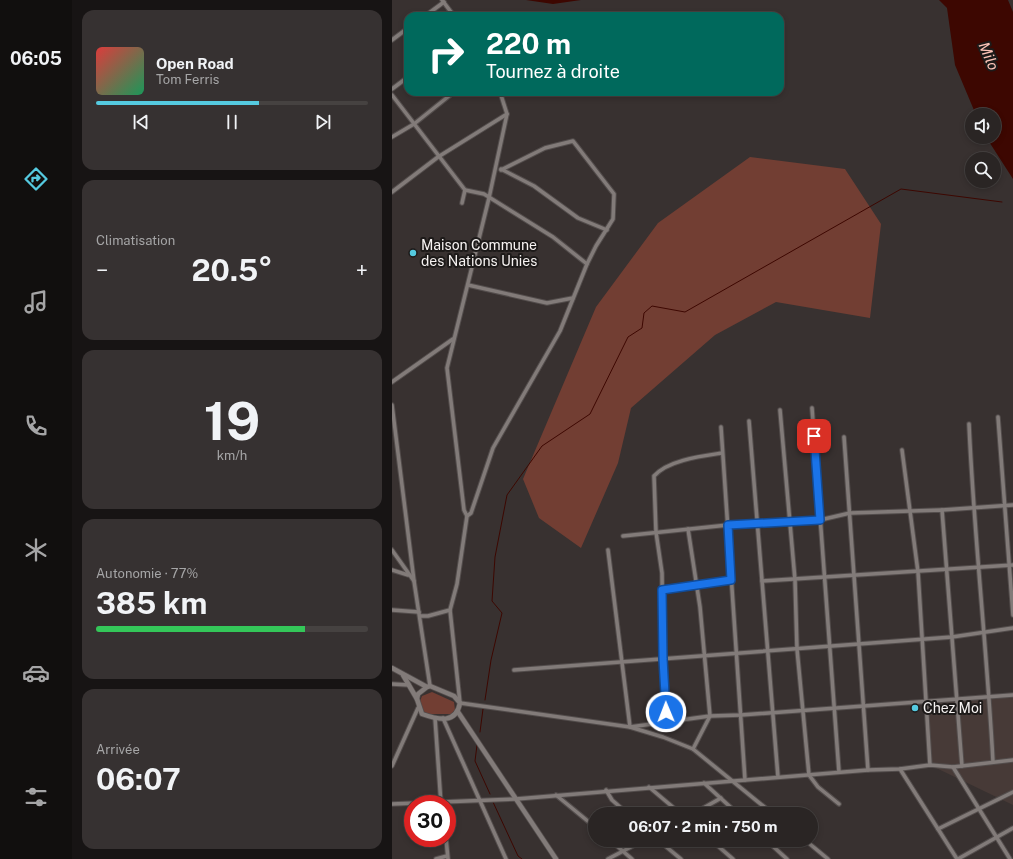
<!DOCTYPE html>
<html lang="fr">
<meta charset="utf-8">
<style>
body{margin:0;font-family:"Public Sans",sans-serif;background:#363131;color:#f1f3f6;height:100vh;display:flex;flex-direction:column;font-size:15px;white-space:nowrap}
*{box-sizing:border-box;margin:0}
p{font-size:13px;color:#a5a5a6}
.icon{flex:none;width:22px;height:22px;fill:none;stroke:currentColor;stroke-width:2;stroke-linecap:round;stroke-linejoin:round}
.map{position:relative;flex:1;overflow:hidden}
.panel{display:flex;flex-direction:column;gap:10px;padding:10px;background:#171414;width:320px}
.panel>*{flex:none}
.top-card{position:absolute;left:12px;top:12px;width:380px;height:84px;border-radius:12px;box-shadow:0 2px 6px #0003,0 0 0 1px #464241;background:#00695c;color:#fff;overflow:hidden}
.fabs{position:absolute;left:573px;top:108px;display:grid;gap:8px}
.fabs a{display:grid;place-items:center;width:36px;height:36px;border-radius:50%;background:#2a2524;box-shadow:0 2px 6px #0003,0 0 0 1px #464241;font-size:20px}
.speed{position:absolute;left:12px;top:795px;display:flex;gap:8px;font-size:20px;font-weight:700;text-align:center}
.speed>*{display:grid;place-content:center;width:52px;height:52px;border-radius:50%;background:#2a2524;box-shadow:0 2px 6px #0003,0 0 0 1px #464241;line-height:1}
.speed .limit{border:6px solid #d22;background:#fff;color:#111}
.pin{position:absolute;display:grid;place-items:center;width:34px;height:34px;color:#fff;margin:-17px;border-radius:8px;box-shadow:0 2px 6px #0006}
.me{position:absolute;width:44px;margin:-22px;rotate:359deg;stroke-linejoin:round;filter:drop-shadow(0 0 3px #0008)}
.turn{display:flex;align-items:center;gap:14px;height:84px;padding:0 16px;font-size:18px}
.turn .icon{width:52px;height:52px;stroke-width:2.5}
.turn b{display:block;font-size:28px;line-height:34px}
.big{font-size:30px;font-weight:700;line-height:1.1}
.panel .tile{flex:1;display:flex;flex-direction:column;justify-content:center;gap:6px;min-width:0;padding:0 14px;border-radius:12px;background:#363131}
.panel .dial{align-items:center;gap:0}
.dial b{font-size:52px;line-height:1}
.song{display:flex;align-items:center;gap:12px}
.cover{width:48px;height:48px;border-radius:6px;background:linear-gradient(135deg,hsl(0 70% 55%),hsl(150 70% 35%))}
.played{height:4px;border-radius:2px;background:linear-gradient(90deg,#55cae0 60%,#464241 60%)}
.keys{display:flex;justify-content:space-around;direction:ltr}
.heat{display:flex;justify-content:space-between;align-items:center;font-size:22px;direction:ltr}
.charge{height:6px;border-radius:3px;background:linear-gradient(90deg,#34c759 77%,#464241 0)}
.trip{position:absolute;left:196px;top:807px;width:230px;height:40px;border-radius:20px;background:#2a2524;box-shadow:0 2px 6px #0003,0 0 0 1px #464241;font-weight:700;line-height:40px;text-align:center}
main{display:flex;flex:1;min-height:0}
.tabs{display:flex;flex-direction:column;width:72px;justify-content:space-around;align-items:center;background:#110f0e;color:#a5a5a6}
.tabs .icon{width:28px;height:28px}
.tabs .current{color:#55cae0}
.tabs b{font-size:18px;color:#f1f3f6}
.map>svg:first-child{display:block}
</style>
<main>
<nav class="tabs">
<b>06:05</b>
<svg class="icon current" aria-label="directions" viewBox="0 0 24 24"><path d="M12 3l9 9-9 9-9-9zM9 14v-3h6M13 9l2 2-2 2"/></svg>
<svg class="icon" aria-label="music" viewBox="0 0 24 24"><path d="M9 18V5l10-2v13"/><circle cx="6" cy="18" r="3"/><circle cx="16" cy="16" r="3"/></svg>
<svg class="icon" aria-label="phone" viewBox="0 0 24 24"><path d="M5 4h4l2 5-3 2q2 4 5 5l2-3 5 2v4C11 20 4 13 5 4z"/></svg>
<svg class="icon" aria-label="climate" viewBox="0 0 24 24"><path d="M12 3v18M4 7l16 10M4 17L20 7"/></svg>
<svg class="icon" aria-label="car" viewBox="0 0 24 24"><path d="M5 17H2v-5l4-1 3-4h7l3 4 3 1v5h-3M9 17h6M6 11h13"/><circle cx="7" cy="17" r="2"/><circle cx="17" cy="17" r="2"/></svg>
<svg class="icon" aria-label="filters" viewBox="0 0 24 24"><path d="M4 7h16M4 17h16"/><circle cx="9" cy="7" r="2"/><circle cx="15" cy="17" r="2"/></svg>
</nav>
<section class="panel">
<div class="tile">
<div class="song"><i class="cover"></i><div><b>Open Road</b><p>Tom Ferris</p></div></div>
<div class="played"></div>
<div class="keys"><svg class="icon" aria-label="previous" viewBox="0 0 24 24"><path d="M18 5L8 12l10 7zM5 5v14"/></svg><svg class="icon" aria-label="pause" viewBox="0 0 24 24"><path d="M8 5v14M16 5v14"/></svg><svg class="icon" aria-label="next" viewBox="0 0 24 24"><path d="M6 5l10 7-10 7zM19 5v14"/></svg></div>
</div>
<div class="tile"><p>Climatisation</p>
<div class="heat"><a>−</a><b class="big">20.5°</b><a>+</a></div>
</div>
<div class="tile dial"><b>19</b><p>km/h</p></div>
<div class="tile"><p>Autonomie · 77%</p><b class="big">385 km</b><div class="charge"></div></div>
<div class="tile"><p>Arrivée</p><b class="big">06:07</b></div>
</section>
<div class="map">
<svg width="621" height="859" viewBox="0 0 621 859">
<rect width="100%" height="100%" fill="#383130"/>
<polygon fill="#473a37" points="621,696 621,805 538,765 534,702"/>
<g fill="#723e33">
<polygon points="358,157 453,169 489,224 478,318 384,302 323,335 239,408 226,463 189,548 147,518 131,479 204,307 266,223"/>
<polygon points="40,692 62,702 63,710 59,714 36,714 29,710 28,701 30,696"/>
</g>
<g fill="#3d0701">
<polygon points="134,0 189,0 161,4"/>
<polygon points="547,0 616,0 621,12 621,179 594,137 602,137 602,115 584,115 563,65 555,8"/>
</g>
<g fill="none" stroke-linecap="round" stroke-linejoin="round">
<g stroke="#3d0701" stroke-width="1">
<polyline points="93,700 99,660 110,613 100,601 103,557 115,495 150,446 198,414 236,337 250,328 252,313 260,306 293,312 509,189 610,202"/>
<polyline points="88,732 91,709"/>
<polyline points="85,745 83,761 98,794"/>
<polyline points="101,802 126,856 130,859"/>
</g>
<g stroke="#534d4c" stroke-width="5.5">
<g id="minor">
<polyline points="50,0 62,16"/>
<polyline points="33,16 52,2"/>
<polyline points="0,40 16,28"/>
<polyline points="0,89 16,77"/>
<polyline points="0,95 73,190 92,194 161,237 195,264"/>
<polyline points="0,137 22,124 62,92"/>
<polyline points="109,169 142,186 186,218 215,230"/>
<polyline points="0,192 46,157 115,114"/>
<polyline points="70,203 73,190"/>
<polyline points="76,285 155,303 181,298"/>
<polyline points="0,382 61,339"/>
<polyline points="0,405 22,581"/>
<polyline points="420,408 447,772"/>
<polyline points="388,410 403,580 405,649 417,775 426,787 447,804"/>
<polyline points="606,417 621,615"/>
<polyline points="357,421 386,777"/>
<path d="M577 424C582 537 595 649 601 762"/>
<polyline points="329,427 353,780"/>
<polyline points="452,437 476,770"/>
<polyline points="510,450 526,572 538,765"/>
<polyline points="550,510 621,505"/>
<polyline points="75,516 72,510 55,368 97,198 115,114 108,92"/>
<polyline points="296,529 308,607 318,716 301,749"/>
<polyline points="231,536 336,525 428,520 458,513 550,510 570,766"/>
<polyline points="0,550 22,581 38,686"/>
<polyline points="216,550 238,727 318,716 349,715 621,695"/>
<polyline points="0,570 16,575"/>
<polyline points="370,581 621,565"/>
<polyline points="270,590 339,580"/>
<polyline points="0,610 27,612"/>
<polyline points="58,610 68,703 238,727 271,737 301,749 381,814"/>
<polyline points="28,616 36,616 58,610 65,584 75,516 79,513 101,448 168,331 195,264 204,246 221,219 222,194 181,141 153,148 109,170"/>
<polyline points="122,670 560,637 621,628"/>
<polyline points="0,684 17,685"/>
<polyline points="43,718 49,804"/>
<polyline points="51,718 114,859"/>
<path d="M273 722 275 701 271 659 270 573 264 532 262 476C276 460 310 456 330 453"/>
<polyline points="0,766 26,708"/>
<polyline points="561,767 618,859"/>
<polyline points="508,769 565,859"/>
<polyline points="312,783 346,814"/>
<polyline points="257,787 289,814"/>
<polyline points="214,790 220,800 236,814"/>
<polyline points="164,795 203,827"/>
<polyline points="0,804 124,799 476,770 508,769 538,765 561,767 621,760"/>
<polyline points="301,814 329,798"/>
<polyline points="546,829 621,792"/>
<polyline points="54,838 56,859"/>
<polyline points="218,840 240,859"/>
<polyline points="266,840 289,859"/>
<polyline points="319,840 341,859"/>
<polyline points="374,840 395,859"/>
<polyline points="413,840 436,859"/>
<polyline points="44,859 55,856"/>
<polyline points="216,859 252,840"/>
<polyline points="566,859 621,828"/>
</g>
</g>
<g stroke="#534d4c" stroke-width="6">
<g id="tertiary">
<path d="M0 668 35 687 38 686 62 696 68 703C64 724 47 720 30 714L25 699 26 694 35 687"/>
<polyline points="11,675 25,699"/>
<polyline points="66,712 164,859"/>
</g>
</g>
<use href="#minor" stroke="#827b79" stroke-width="3.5"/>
<use href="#tertiary" stroke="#827b79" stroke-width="4.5"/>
</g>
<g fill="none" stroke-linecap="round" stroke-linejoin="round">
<g stroke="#114b97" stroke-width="10">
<polyline id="route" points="274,712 271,659 270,590 339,580 336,525 428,520 422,436"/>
</g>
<use href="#route" stroke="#1a73e8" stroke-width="7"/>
</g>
<g fill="#55cae0" stroke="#1d1a19" stroke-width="1.5">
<circle cx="21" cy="253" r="4"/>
<circle cx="523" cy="708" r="4"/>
</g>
<g text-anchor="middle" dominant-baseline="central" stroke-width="4" stroke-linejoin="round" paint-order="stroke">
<g font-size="14" fill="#f7f3f2" stroke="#1d1a19" text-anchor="start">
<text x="29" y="245">Maison Commune<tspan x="29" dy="16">des Nations Unies</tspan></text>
<text x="531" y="708">Chez Moi</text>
</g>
<g font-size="15" font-style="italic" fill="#fdc3b7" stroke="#1d1a19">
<text transform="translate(597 56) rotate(67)">Milo</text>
</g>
</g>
</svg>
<div class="fabs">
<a><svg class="icon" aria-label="sound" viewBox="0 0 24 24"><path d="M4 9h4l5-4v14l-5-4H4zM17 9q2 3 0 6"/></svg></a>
<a><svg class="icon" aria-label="search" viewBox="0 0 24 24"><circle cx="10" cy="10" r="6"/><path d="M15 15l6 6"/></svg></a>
</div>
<div class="speed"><div class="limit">30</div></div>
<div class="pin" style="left:422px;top:436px;background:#d93025"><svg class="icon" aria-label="arrive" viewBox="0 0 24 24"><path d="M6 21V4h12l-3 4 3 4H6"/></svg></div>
<svg class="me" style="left:274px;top:712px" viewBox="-20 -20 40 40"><circle r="17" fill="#1a73e8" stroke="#fff" stroke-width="3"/><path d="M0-11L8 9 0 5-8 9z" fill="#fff"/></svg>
<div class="trip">06:07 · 2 min · 750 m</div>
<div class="top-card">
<div class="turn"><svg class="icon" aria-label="right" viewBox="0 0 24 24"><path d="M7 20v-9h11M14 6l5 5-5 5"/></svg><div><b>220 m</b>Tournez à droite</div></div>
</div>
</div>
</main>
